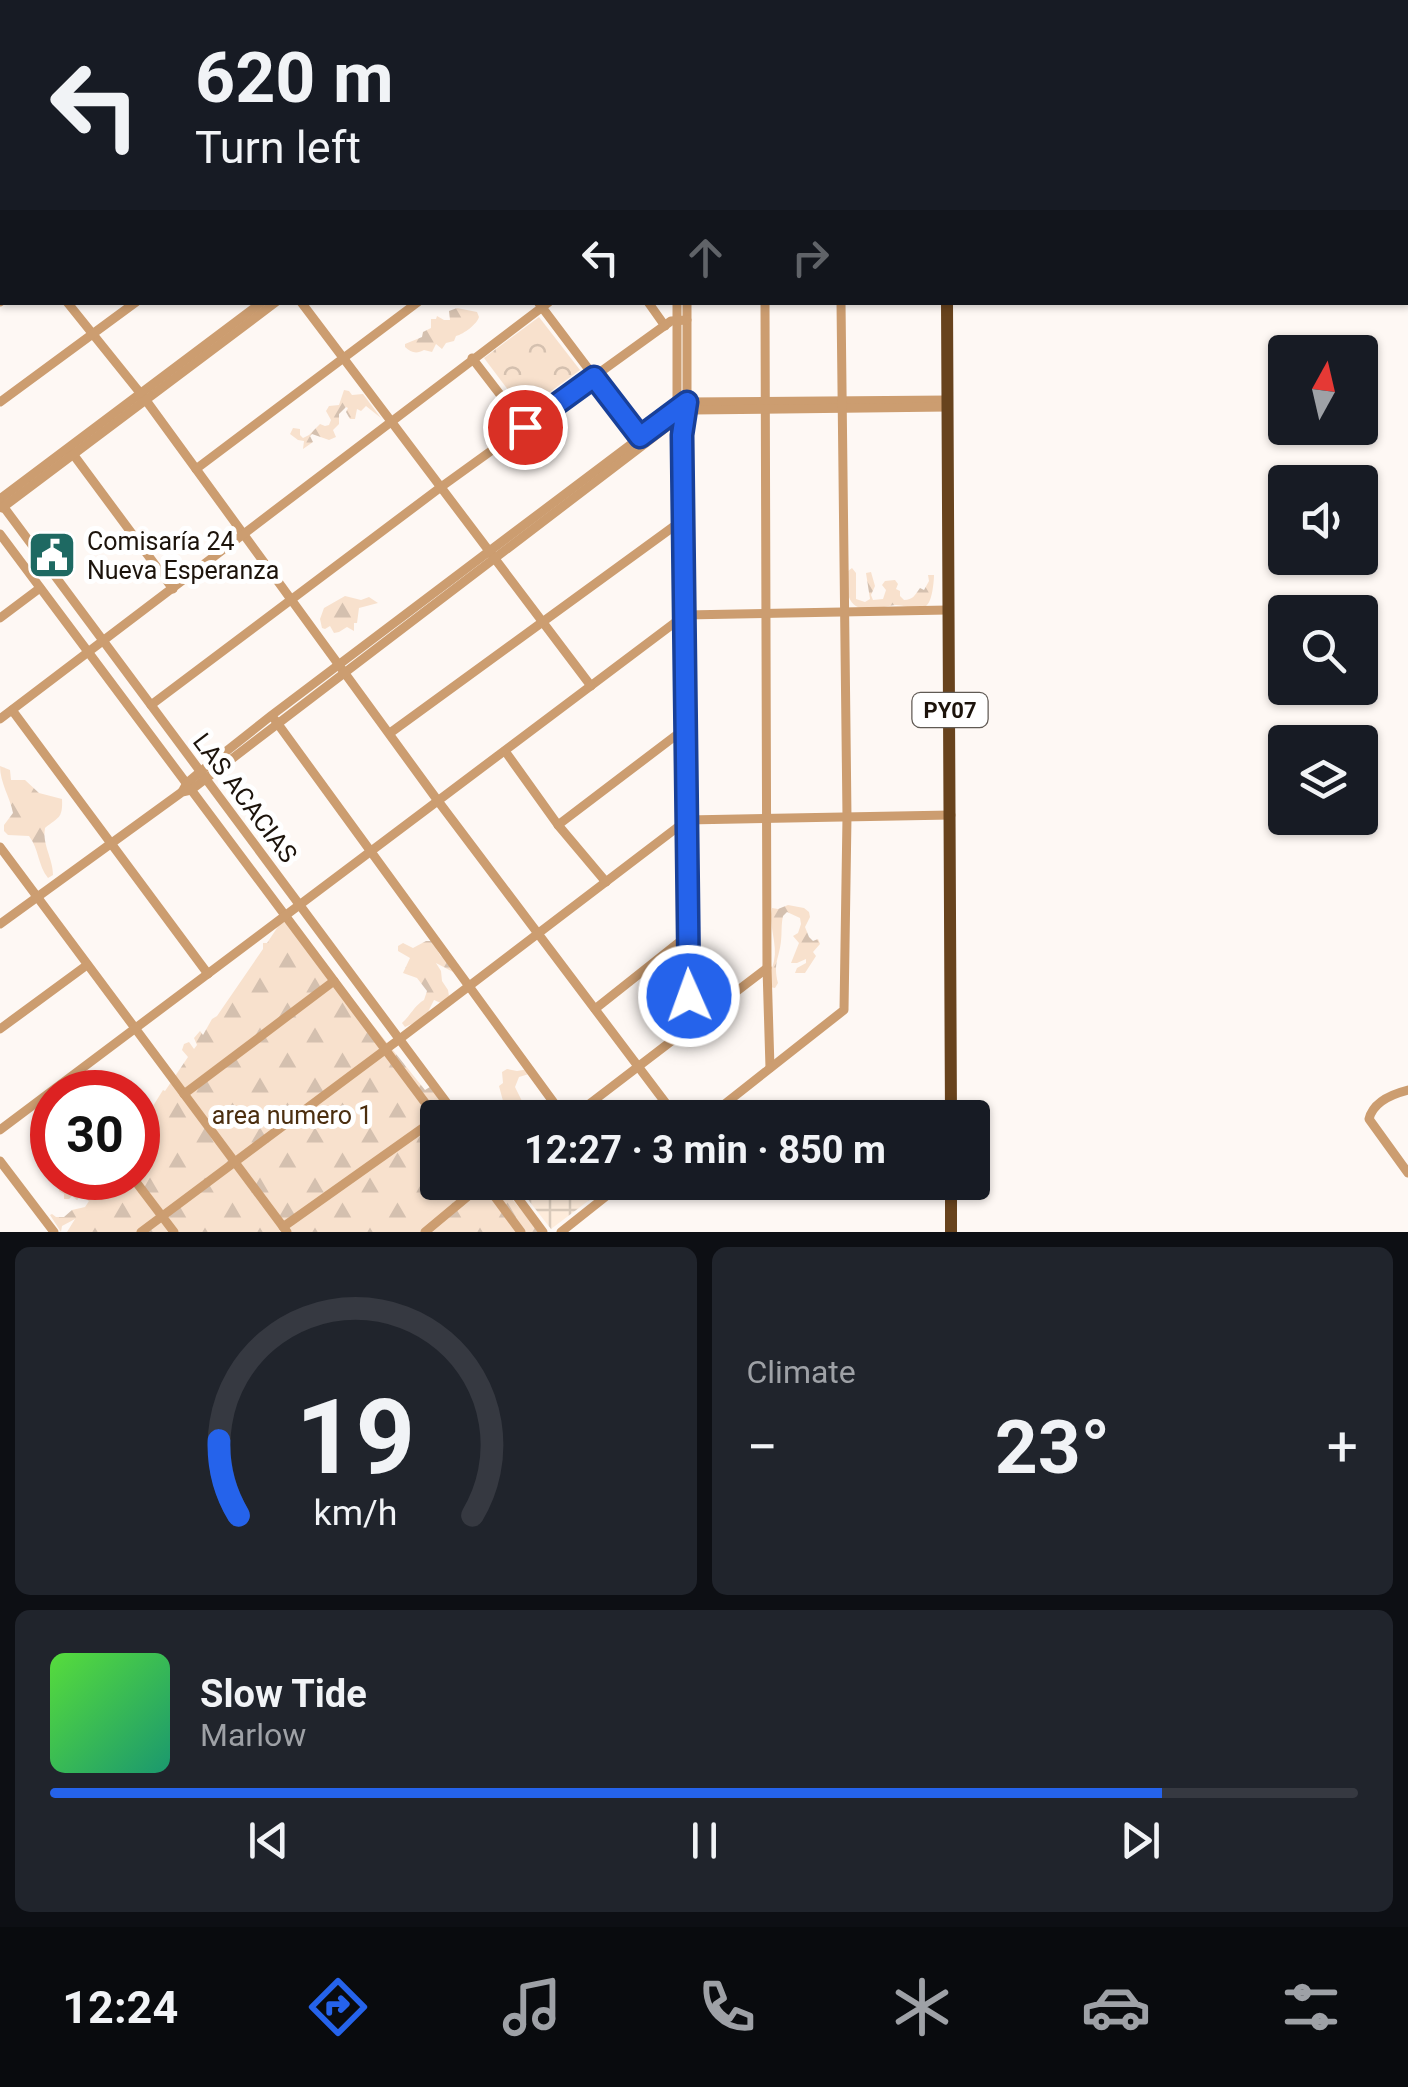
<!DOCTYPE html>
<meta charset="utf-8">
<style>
body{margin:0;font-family:Roboto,sans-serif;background:#20242c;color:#f1f3f6;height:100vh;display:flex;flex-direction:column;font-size:38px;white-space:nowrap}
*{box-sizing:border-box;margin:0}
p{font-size:32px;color:#9ea1a6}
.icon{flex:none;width:55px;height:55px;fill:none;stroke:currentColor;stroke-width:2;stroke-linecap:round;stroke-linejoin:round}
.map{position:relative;height:1232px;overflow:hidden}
.sheet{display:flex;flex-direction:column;gap:15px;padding:15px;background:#0d0f14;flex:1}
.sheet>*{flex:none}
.guide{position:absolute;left:0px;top:0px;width:1410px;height:305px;box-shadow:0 2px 8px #0004;background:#171b24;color:#f1f3f6;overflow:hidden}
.needle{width:65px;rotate:8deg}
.controls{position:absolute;left:1268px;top:335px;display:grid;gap:20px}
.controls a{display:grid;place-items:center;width:110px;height:110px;border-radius:10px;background:#171b24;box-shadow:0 2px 8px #0004;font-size:50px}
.speed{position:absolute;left:30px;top:1070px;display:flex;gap:20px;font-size:50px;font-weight:700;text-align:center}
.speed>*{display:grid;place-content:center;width:130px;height:130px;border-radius:50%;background:#171b24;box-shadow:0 2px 8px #0004;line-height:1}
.speed .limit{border:15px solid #d22;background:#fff;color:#111}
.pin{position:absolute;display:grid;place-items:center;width:85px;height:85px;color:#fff;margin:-42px;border:5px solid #fff;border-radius:50%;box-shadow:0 2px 10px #0007}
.me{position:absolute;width:110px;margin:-55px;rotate:358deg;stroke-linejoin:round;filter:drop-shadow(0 0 8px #0008)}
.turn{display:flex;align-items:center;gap:35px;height:210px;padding:0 30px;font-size:45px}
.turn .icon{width:130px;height:130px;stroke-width:2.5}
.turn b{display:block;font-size:70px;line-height:85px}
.lanes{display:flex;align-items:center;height:95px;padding:0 30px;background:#0003;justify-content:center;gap:50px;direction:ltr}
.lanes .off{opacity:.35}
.big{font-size:75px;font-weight:700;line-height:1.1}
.sheet .widget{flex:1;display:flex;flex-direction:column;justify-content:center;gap:15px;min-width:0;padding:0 35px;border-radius:15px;background:#20242c}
.sheet .dial{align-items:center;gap:0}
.dial svg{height:260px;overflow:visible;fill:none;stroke:#363941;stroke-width:7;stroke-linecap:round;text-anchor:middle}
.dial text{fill:#f1f3f6;stroke:none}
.song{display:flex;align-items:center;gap:30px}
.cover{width:120px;height:120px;border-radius:15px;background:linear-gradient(135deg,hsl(110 70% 55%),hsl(160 70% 35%))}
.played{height:10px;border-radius:5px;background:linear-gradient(90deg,#2563eb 85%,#363941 85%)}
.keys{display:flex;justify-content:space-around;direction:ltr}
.heat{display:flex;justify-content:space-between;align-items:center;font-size:55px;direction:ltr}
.sheet .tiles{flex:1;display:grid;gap:15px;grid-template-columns:1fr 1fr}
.widget:last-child{grid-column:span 2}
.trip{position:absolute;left:420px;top:1100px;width:570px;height:100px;border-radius:10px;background:#171b24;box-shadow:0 2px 8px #0004;font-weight:700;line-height:100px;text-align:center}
.menu{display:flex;height:160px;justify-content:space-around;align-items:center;background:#090b0e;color:#9ea1a6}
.menu .icon{width:70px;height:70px}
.menu .selected{color:#2563eb}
.menu b{font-size:45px;color:#f1f3f6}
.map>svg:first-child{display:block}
</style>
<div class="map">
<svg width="1408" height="1232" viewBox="0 0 1408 1232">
<defs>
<pattern id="industrial-grid" width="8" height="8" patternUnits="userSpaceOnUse" patternTransform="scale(2.5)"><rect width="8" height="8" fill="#feecdb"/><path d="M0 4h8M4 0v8" fill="none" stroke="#d9cabb"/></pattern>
<pattern id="forest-firs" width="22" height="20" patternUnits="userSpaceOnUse" patternTransform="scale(2.5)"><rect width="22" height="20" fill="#f8e1cd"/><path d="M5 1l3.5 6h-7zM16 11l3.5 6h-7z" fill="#d4c0af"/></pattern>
<pattern id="park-crowns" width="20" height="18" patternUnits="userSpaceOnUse" patternTransform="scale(2.5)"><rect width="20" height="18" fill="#f8e1cd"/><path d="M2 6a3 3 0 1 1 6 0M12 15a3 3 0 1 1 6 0" fill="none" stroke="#d4c0af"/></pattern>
</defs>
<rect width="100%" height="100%" fill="#fef8f4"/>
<polygon fill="url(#industrial-grid)" points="515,1183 612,1183 551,1229"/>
<g fill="url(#forest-firs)">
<path d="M457 308 477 312 479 317C477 324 464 334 456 336L454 341 446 343 442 349 436 344 432 352 424 350C417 354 411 353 405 347V344L422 337 423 332 431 328V319H436L437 316 444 320H450L449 311Z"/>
<polygon points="344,390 349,391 352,395 363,394 381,418 366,406 361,411 357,409 355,419 350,419 346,412 348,408 346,407 339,414 339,424 333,430 336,437 329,440 312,434 310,436 313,442 303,449 304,441 298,440 290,434 293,428 300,429 300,435 303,438 309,435 320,424 325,426 329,425 331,420 326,411 329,406 339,405"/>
<path d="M852 568 856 573V599L865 602 870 599 866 573 871 572 875 586 871 595 873 600 883 599 886 590 882 585 885 581 895 580 898 584 896 589 900 591V596L904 600C913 600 915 595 920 588L924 590 929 581 928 575H934C934 582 932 601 927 605 920 613 905 605 896 605 888 605 881 609 873 609 846 611 846 592 848 571Z"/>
<polygon points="345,596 361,600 369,597 378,603 359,608 357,623 354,623 354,631 347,627 339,632 334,633 330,626 325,629 322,628 320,619 324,608"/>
<path d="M0 766 10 770 11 780H25L39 793 62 799C63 819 58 817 45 828 42 845 53 858 53 875L48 878C38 866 39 849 29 836L8 835 4 831V825L13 813C10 797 0 783 0 766Z"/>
<path d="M788 905 804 908 809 912 810 917 805 927 809 937 813 941 818 939 820 944 813 952 816 956 805 973H795L797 968 806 963V959L797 963H791L799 943 793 936 798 933 801 924 800 918 787 912 783 916C781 925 782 933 781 941 779 959 773 963 778 983L775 988 770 987C768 970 771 974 774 961 778 944 768 925 772 908L778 909Z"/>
<polygon points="285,916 425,1090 430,1087 442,1103 439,1107 447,1117 438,1118 438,1182 499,1183 539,1232 67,1232 75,1219 62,1226 61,1232 50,1215 52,1214 56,1217 64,1217 72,1210 85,1207 89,1201 81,1196 77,1200 72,1196 69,1199 64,1199 64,1194 59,1191 61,1183 56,1178 102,1178 103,1180 105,1178 138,1178 138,1130 163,1090 165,1091 188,1057 182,1050 184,1044 189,1042 194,1049 197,1045 194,1038 200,1031 203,1035 212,1019 217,1016 263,949 263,943 267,943"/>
<path d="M426 941H432L440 955 453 966V972L436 963 441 971 442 981 448 990 449 996 443 1004 434 1000 425 1018 405 1027 402 1023C411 1015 414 1006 424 1000L427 991 417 978 403 973 410 958 398 951V946L403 943 413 948Z"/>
<path d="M507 1069 517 1071 529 1069V1074L519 1077 515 1087 522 1101 540 1105 536 1110 526 1109 517 1116C508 1112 502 1118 493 1117L492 1112 503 1101 499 1086 503 1083 502 1072Z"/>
</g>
<polygon fill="url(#park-crowns)" points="539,317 580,370 524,411 484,358"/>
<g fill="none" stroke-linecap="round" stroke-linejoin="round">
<g stroke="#cc9d70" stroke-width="9">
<polyline points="76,0 78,2"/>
<polyline points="307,0 309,2"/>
<polyline points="514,0 516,2"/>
<polyline points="686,0 686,2"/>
<polyline points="761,0 761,2"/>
<polyline points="839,0 839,2"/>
<polyline points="927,0 927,2"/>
<polyline points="260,2 264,0"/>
<polyline points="406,2 409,0"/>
<polyline points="524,2 524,0"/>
<polyline points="540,2 543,0"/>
<polyline points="660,2 663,0"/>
<polyline points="677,2 679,0"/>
<polyline points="0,4 5,0"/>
<polyline points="0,97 2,95"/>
<polyline points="0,194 2,192"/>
<polyline points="0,218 2,221"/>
<polyline points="0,302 2,300"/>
<polyline points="67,302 145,399 438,801 677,1118"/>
<polyline points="301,302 591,686"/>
<polyline points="538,302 642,440"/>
<polyline points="648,302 665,326"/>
<polyline points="677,302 677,409"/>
<polyline points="687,302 687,402 682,435 690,1027"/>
<polyline points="765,302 767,968 770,1068"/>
<polyline points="472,358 525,427"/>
<polyline points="0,402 136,302"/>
<polyline points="70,450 173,589"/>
<polyline points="196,469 418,302"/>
<polyline points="0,499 262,302"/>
<polyline points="0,502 458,1118"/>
<polyline points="2,508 276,302"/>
<polyline points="0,534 438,1120"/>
<polyline points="0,618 40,588"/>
<polyline points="151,705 441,487 671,321 687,320"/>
<polyline points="12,710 208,974"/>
<polyline points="0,719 549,302"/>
<polyline points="275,720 565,1118"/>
<polyline points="390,733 684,519"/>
<polyline points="505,751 558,825 606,882"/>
<polyline points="182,792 187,783 200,772 272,715 687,402 948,400"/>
<polyline points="558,825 687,727"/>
<polyline points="0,847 287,1232"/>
<polyline points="0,924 182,792 191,790 684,414 693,410 948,407"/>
<polyline points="595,1009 687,936"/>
<polyline points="0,1029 87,965"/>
<path d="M1408 1090C1392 1094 1373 1102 1369 1119L1408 1173"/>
<polyline points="184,1094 334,981"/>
<polyline points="571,1118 767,968"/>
<polyline points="707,1118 844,1010 847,817 841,302"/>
<polyline points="0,1130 685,615 948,610"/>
<polyline points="0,1161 54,1232"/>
<polyline points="133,1178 174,1232"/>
<polyline points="484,1182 521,1232"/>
<polyline points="506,1182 543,1232"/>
<polyline points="283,1227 451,1108"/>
<polyline points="141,1232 401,1038 687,820 951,815"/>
<polyline points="425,1232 485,1182"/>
<polyline points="561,1232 624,1182"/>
</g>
<g stroke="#68431d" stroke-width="12">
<polyline points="945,0 945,2"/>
<polyline points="947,302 951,1118"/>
<polyline points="951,1182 951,1232"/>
</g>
</g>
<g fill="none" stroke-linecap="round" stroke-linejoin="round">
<g stroke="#184099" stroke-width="25">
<polyline id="route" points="525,427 594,377 640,437 687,402 682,435 689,996"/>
</g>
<use href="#route" stroke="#2563eb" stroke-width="18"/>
</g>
<defs>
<g id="civic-square" transform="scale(2.5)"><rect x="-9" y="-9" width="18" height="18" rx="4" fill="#1e6962" stroke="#fff"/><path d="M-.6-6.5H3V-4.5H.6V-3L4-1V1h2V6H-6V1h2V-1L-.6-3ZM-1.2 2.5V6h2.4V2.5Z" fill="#fff"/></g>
</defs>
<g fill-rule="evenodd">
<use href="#civic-square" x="52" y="555"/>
</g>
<g text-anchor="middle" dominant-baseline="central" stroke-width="10" stroke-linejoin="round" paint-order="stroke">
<rect fill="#fff" stroke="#605a54" stroke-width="2.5" x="912.5" y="693" width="75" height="34" rx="8"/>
<g font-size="22" font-weight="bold" fill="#1c130b">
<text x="950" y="710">PY07</text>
</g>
<g font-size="25" fill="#1c130b" stroke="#fff" text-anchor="start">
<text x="87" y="541">Comisaría 24<tspan x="87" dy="29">Nueva Esperanza</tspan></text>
</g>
<g font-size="25" fill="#1c130b" stroke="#fff">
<text transform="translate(245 798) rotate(53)">LAS ACACIAS</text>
</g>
<g font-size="25" fill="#4b2e0f" stroke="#fff">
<text x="292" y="1115">area numero 1</text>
</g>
</g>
</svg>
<div class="controls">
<a><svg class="needle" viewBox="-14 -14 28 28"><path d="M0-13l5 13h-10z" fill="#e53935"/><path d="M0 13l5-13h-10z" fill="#9ea1a6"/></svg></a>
<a><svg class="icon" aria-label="sound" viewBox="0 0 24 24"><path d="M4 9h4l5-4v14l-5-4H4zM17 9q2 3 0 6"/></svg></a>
<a><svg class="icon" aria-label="search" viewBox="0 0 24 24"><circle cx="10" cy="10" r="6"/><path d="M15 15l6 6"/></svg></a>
<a><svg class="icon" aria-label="layers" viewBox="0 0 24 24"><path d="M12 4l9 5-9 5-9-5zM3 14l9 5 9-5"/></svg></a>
</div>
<div class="speed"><div class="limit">30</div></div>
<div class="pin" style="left:525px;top:427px;background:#d93025"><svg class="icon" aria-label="arrive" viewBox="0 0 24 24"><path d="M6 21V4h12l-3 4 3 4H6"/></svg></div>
<svg class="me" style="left:689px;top:996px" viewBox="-20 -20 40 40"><circle r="17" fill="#2563eb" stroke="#fff" stroke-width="3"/><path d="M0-11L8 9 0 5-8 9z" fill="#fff"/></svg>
<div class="trip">12:27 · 3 min · 850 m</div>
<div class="guide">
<div class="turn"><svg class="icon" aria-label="left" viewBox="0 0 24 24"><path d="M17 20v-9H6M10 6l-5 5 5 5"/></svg><div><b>620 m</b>Turn left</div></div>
<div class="lanes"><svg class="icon" aria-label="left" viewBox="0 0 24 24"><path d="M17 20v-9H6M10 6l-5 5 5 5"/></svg><svg class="icon off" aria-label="ahead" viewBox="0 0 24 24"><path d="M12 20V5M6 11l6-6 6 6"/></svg><svg class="icon off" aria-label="right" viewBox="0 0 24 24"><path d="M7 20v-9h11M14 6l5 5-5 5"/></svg></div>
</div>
</div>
<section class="sheet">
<div class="tiles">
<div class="widget dial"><svg viewBox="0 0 100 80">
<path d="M14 69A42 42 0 1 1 86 69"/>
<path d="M14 69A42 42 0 0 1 8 46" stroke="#2563eb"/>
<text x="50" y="56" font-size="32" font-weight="700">19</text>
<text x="50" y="72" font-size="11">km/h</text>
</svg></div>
<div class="widget"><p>Climate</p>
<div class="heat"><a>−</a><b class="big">23°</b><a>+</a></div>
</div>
<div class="widget">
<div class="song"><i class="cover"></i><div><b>Slow Tide</b><p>Marlow</p></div></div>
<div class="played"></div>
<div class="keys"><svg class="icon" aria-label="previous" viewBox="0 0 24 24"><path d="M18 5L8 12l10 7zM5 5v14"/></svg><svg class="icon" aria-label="pause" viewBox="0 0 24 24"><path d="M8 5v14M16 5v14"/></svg><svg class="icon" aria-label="next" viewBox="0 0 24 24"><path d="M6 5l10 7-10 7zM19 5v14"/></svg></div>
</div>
</div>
</section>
<nav class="menu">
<b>12:24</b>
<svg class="icon selected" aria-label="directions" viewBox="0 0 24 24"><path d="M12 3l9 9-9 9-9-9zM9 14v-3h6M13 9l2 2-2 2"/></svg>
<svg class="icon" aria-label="music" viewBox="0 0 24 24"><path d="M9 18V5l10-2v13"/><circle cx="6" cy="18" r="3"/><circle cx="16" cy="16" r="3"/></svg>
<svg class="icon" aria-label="phone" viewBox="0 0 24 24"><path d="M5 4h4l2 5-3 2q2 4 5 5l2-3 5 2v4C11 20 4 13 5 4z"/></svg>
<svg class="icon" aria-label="climate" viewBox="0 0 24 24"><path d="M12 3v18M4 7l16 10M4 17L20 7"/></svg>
<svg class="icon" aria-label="car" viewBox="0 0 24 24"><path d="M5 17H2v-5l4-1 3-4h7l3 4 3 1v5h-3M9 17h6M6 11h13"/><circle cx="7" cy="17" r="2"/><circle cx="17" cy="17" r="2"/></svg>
<svg class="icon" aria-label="filters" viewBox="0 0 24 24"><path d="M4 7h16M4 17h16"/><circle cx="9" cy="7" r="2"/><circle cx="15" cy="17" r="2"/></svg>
</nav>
